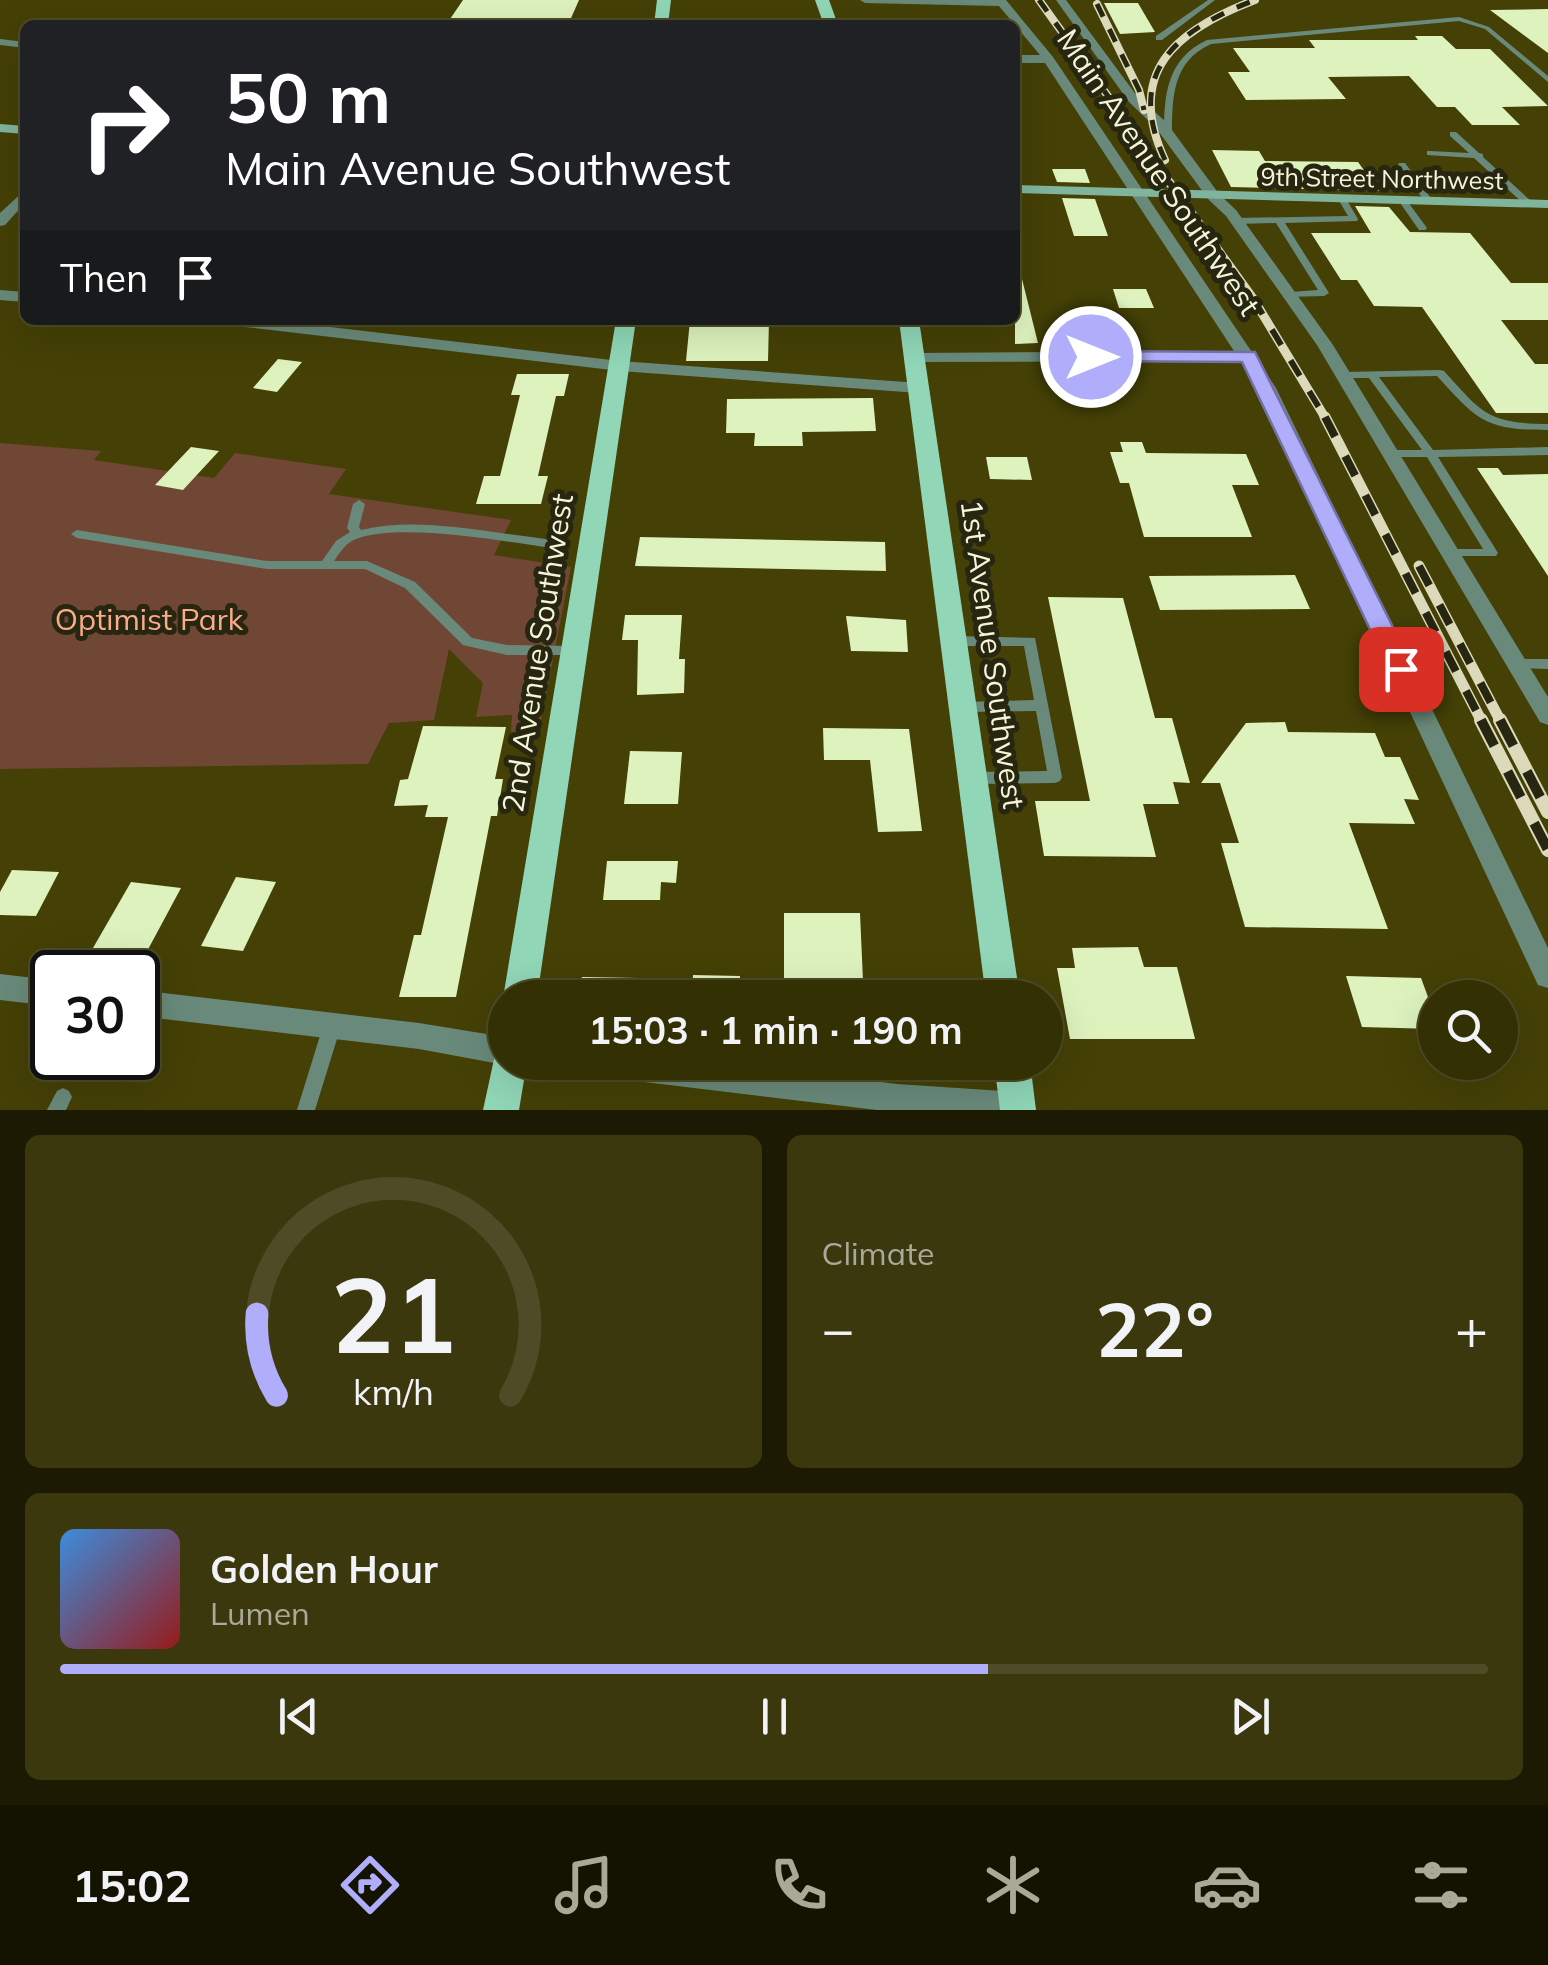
<!DOCTYPE html>
<meta charset="utf-8">
<style>
body{margin:0;font-family:Mulish,sans-serif;background:#3b380e;color:#f1f3f6;height:100vh;display:flex;flex-direction:column;font-size:38px;white-space:nowrap}
*{box-sizing:border-box;margin:0}
p{font-size:32px;color:#a9a99a}
.icon{flex:none;width:55px;height:55px;fill:none;stroke:currentColor;stroke-width:2;stroke-linecap:round;stroke-linejoin:round}
.map{position:relative;height:1110px;overflow:hidden}
.details{display:flex;flex-direction:column;gap:25px;padding:25px;background:#1c1a02;flex:1}
.details>*{flex:none}
.top-card{position:absolute;left:20px;top:20px;width:1000px;height:305px;border-radius:15px;box-shadow:0 10px 40px #0002,0 0 0 2px #4e4b26;background:#202124;color:#fff;overflow:hidden}
.fabs{position:absolute;left:1418px;top:980px;display:grid;gap:20px}
.fabs a{display:grid;place-items:center;width:100px;height:100px;border-radius:50%;background:#333004;box-shadow:0 10px 40px #0002,0 0 0 2px #4e4b26;font-size:50px}
.speed{position:absolute;left:30px;top:950px;display:flex;gap:20px;font-size:50px;font-weight:700;text-align:center}
.speed>*{display:grid;place-content:center;width:130px;height:130px;border-radius:50%;background:#333004;box-shadow:0 10px 40px #0002,0 0 0 2px #4e4b26;line-height:1}
.speed .limit{border:5px solid #111;border-radius:15px;background:#fff;color:#111}
.pin{position:absolute;display:grid;place-items:center;width:85px;height:85px;color:#fff;margin:-42px;border-radius:20px;box-shadow:0 5px 15px #0006}
.me{position:absolute;width:110px;margin:-55px;rotate:90deg;stroke-linejoin:round;filter:drop-shadow(0 0 8px #0008)}
.turn{display:flex;align-items:center;gap:35px;height:210px;padding:0 40px;font-size:45px}
.turn .icon{width:130px;height:130px;stroke-width:2.5}
.turn b{display:block;font-size:70px;line-height:85px}
.then{display:flex;align-items:center;height:95px;padding:0 40px;background:#0003;gap:20px;font-size:38px}
.big{font-size:75px;font-weight:700;line-height:1.1}
.details .tile{flex:1;display:flex;flex-direction:column;justify-content:center;gap:15px;min-width:0;padding:0 35px;border-radius:15px;background:#3b380e}
.details .dial{align-items:center;gap:0}
.dial svg{height:260px;overflow:visible;fill:none;stroke:#4e4b26;stroke-width:7;stroke-linecap:round;text-anchor:middle}
.dial text{fill:#f1f3f6;stroke:none}
.song{display:flex;align-items:center;gap:30px}
.cover{width:120px;height:120px;border-radius:15px;background:linear-gradient(135deg,hsl(210 70% 55%),hsl(0 70% 35%))}
.played{height:10px;border-radius:5px;background:linear-gradient(90deg,#b0aefa 65%,#4e4b26 65%)}
.keys{display:flex;justify-content:space-around;direction:ltr}
.heat{display:flex;justify-content:space-between;align-items:center;font-size:55px;direction:ltr}
.details .tiles{flex:1;display:grid;gap:25px;grid-template-columns:1fr 1fr}
.tile:last-child{grid-column:span 2}
.trip{position:absolute;left:488px;top:980px;width:575px;height:100px;border-radius:50px;background:#333004;box-shadow:0 10px 40px #0002,0 0 0 2px #4e4b26;font-weight:700;line-height:100px;text-align:center}
.tab-bar{display:flex;height:160px;justify-content:space-around;align-items:center;background:#141302;color:#a9a99a}
.tab-bar .icon{width:70px;height:70px}
.tab-bar .active{color:#b0aefa}
.tab-bar b{font-size:45px;color:#f1f3f6}
.map>svg:first-child{display:block}
</style>
<div class="map">
<svg width="1548" height="1110" viewBox="0 0 1548 1110">
<rect width="100%" height="100%" fill="#444006"/>
<polygon fill="#704734" points="0,443 101,451 94,460 214,478 235,453 346,469 329,494 511,520 494,555 571,567 539,731 511,732 512,715 476,717 483,683 449,649 434,720 389,723 368,764 0,769"/>
<g fill="#ddf2bd">
<polygon points="463,0 579,0 568,25 446,25"/>
<polygon points="1104,3 1138,3 1155,32 1120,34"/>
<polygon points="1548,9 1548,53 1490,10"/>
<polygon points="1415,36 1442,36 1456,49 1490,49 1548,106 1502,107 1520,125 1472,125 1455,107 1437,107 1409,76 1328,77 1346,99 1246,100 1228,72 1250,72 1233,48 1315,48 1309,40 1418,40"/>
<polygon points="1212,150 1259,151 1265,161 1358,162 1379,191 1231,187"/>
<polygon points="1052,169 1085,169 1090,183 1057,182"/>
<polygon points="1062,198 1095,199 1108,236 1074,236"/>
<polygon points="1355,206 1389,207 1410,232 1470,233 1511,283 1548,283 1548,320 1501,320 1535,364 1548,364 1548,413 1496,413 1422,307 1374,306 1357,280 1341,280 1311,233 1371,233"/>
<polygon points="1022,279 1038,343 1015,344 1015,280"/>
<polygon points="1113,289 1146,289 1154,308 1119,308"/>
<polygon points="690,320 769,320 768,361 686,361"/>
<polygon points="278,359 302,362 277,392 253,388"/>
<polygon points="517,374 569,374 564,396 556,396 538,476 548,476 541,504 476,504 484,476 500,476 520,395 511,395"/>
<polygon points="873,398 876,431 802,432 803,446 754,446 755,433 726,433 727,399"/>
<polygon points="1120,442 1142,442 1146,453 1246,454 1259,485 1232,485 1252,537 1144,537 1129,483 1120,483 1110,452 1123,452"/>
<polygon points="191,447 219,451 183,490 155,485"/>
<polygon points="986,457 1027,457 1032,480 990,479"/>
<polygon points="1477,468 1498,468 1503,475 1548,474 1548,576"/>
<polygon points="640,537 885,542 886,571 635,566"/>
<polygon points="1295,575 1310,609 1160,610 1149,576"/>
<polygon points="1048,597 1123,598 1155,718 1172,718 1190,783 1173,782 1179,804 1143,804 1156,857 1044,856 1035,801 1090,801"/>
<polygon points="625,615 682,615 679,659 685,659 684,693 637,695 638,640 622,640"/>
<polygon points="846,616 906,620 908,652 851,651"/>
<polygon points="1285,722 1288,732 1375,733 1385,757 1400,757 1419,800 1404,799 1415,824 1349,823 1388,929 1245,927 1221,843 1239,843 1220,783 1201,783 1246,723"/>
<polygon points="423,726 506,727 495,779 503,779 497,816 491,816 456,997 399,997 414,935 421,935 448,817 425,817 428,805 394,806 400,780 408,779"/>
<polygon points="823,728 909,729 922,831 878,832 870,760 824,760"/>
<polygon points="630,751 682,752 678,804 624,804"/>
<polygon points="607,861 678,861 676,883 661,882 660,900 603,900"/>
<polygon points="12,870 59,872 36,916 0,915 0,892"/>
<polygon points="236,877 276,882 243,951 201,946"/>
<polygon points="131,882 181,888 145,955 93,948"/>
<polygon points="784,913 860,913 863,981 816,980 816,998 784,998"/>
<polygon points="1138,947 1144,967 1177,967 1195,1039 1070,1039 1057,968 1075,968 1072,948"/>
<polygon points="693,975 740,976 739,998 692,998"/>
<polygon points="1346,976 1421,978 1435,1016 1435,1029 1362,1027"/>
<polygon points="582,977 639,978 637,998 579,998"/>
</g>
<g fill="none" stroke-linecap="round" stroke-linejoin="round">
<g fill="#698a7b" fill-rule="evenodd">
<polygon points="1208,0 1215,0 1162,40 1156,40 1156,36"/>
<path d="M1459 17 1489 27 1548 76V82L1485 29 1459 21 1211 44C1173 61 1172 96 1172 134L1168 136 1164 134C1164 94 1167 59 1207 40Z"/>
<polygon points="1450,132 1456,132 1479,153 1483,154 1483,157 1532,202 1532,206 1526,206 1474,158 1427,155 1427,151 1430,151 1469,153 1450,136"/>
<polygon points="1399,163 1405,163 1433,201 1432,203 1426,203 1398,165"/>
<polygon points="1342,196 1345,197 1358,219 1357,221 1285,223 1329,293 1324,296 1287,297 1287,293 1290,292 1318,290 1276,223 1237,224 1232,221 1237,218 1348,216 1338,199"/>
<polygon points="1399,198 1405,198 1427,228 1425,230 1419,230 1398,200"/>
<path d="M1440 370 1444 371C1483 414 1487 423 1548 424V430C1485 430 1478 421 1437 376L1379 377 1433 450 1548 447V455L1438 457 1498 553 1496 556H1448L1446 553 1452 549H1483L1427 457H1389L1387 454 1393 450H1422L1369 378H1344L1339 375 1344 372Z"/>
<path d="M359 500 365 504 359 527 361 530C406 519 456 527 501 533 521 536 542 538 562 542L564 545 558 549C507 542 402 522 356 539 346 543 340 552 334 561H367L415 582 472 638 507 645 574 646 579 647 581 651 579 655H507L463 645 405 588 365 569H267L77 538 71 534 77 530 267 561H322L336 541 350 532 347 528 353 504Z"/>
<polygon points="954,636 1035,638 1062,777 1060,781 1055,783 973,784 968,782 966,778 968,774 973,772 1047,771 1036,711 963,712 958,711 956,707 958,703 963,702 1034,700 1024,646 954,646 949,644 947,641 949,638"/>
<polygon points="1517,659 1548,659 1548,669 1512,668 1510,664 1512,660"/>
<polygon points="332,1018 338,1020 341,1026 315,1110 297,1110 323,1026 326,1020"/>
<polygon points="63,1088 69,1091 72,1097 66,1110 47,1110 57,1091"/>
</g>
<g fill="#698a7b" fill-rule="evenodd">
<polygon points="860,0 1006,0 1053,57 1276,388 1548,948 1548,988 1538,985 1258,388 1241,361 908,362 908,354 914,353 1234,351 1045,63 1015,63 1015,55 1040,55 999,6 865,3"/>
<polygon points="1056,0 1066,0 1137,96 1166,122 1219,194 1236,210 1333,345 1548,697 1548,725 1540,722 1317,345 1226,216 1209,200 1156,128 1129,102"/>
<polygon points="0,39 25,42 25,48 0,45"/>
<polygon points="25,190 25,203 5,225 0,226 0,213"/>
<polygon points="0,290 25,292 25,302 0,300"/>
<polygon points="221,320 270,320 620,361 919,383 928,388 919,393 620,371 229,325"/>
<polygon points="0,974 52,980 52,1006 0,1000"/>
<polygon points="138,990 419,1023 505,1037 505,1062 510,1062 505,1065 419,1049 138,1016"/>
<polygon points="581,1062 717,1062 897,1084 1018,1092 1028,1097 1033,1107 1031,1110 877,1110 595,1076 585,1072"/>
</g>
<g fill="#80b59d" fill-rule="evenodd">
<polygon points="0,124 25,126 25,134 0,132"/>
<polygon points="1015,185 1548,200 1548,208 1015,193"/>
</g>
<g fill="#90d6b7" fill-rule="evenodd">
<polygon points="657,0 671,0 668,25 654,25"/>
<polygon points="815,0 829,0 838,25 824,25"/>
<polygon points="616,320 636,320 537,998 505,998 505,1003 503,998"/>
<polygon points="899,320 919,320 1020,998 986,998"/>
<polygon points="505,1046 505,1062 527,1062 519,1110 483,1110 496,1050"/>
<polygon points="994,1062 1030,1062 1036,1110 1000,1110"/>
</g>
<g stroke="#dcdaba" stroke-width="8">
<g id="rail-far3">
<polyline points="1039,0 1171,184"/>
<polyline points="1097,4 1139,90 1144,110"/>
<path d="M1165 160C1124 72 1176 30 1255 0"/>
</g>
</g>
<g stroke="#dcdaba" stroke-width="9">
<polyline id="rail-far2" points="1169,182 1254,300 1326,419"/>
</g>
<g stroke="#dcdaba" stroke-width="11">
<g id="rail-far1">
<polyline points="1325,417 1482,722"/>
<polyline points="1419,566 1501,722"/>
</g>
</g>
<g stroke="#dcdaba" stroke-width="14">
<g id="rail">
<polyline points="1481,720 1548,850"/>
<polyline points="1500,720 1548,812"/>
</g>
</g>
<use href="#rail-far3" stroke="#272610" stroke-width="5" stroke-dasharray="14" stroke-linecap="butt"/>
<use href="#rail-far2" stroke="#272610" stroke-width="6" stroke-dasharray="18" stroke-linecap="butt"/>
<use href="#rail-far1" stroke="#272610" stroke-width="8" stroke-dasharray="22" stroke-linecap="butt"/>
<use href="#rail" stroke="#272610" stroke-width="10" stroke-dasharray="29" stroke-linecap="butt"/>
</g>
<polygon fill="#b0aefa" stroke="#7271a2" stroke-width="2.5" points="1091,351 1255,352 1414,669 1410,675 1392,675 1389,669 1242,362 1085,361 1082,357"/>
<g text-anchor="middle" dominant-baseline="central" stroke-width="10" stroke-linejoin="round" paint-order="stroke">
<g font-size="25" fill="#f6f5d9" stroke="#272610">
<text transform="translate(1382 178) rotate(1)">9th Street Northwest</text>
</g>
<g font-size="30" fill="#f6f5d9" stroke="#272610">
<text transform="translate(1159 172) rotate(56)">Main Avenue Southwest</text>
<text transform="translate(537 653) rotate(-81)">2nd Avenue Southwest</text>
<text transform="translate(993 654) rotate(82)">1st Avenue Southwest</text>
</g>
<g font-size="30" fill="#f9ac8a" stroke="#272610">
<text x="149" y="619">Optimist Park</text>
</g>
</g>
</svg>
<div class="fabs">
<a><svg class="icon" aria-label="search" viewBox="0 0 24 24"><circle cx="10" cy="10" r="6"/><path d="M15 15l6 6"/></svg></a>
</div>
<div class="speed"><div class="limit">30</div></div>
<div class="pin" style="left:1401px;top:669px;background:#d93025"><svg class="icon" aria-label="arrive" viewBox="0 0 24 24"><path d="M6 21V4h12l-3 4 3 4H6"/></svg></div>
<svg class="me" style="left:1091px;top:357px" viewBox="-20 -20 40 40"><circle r="17" fill="#b0aefa" stroke="#fff" stroke-width="3"/><path d="M0-11L8 9 0 5-8 9z" fill="#fff"/></svg>
<div class="trip">15:03 · 1 min · 190 m</div>
<div class="top-card">
<div class="turn"><svg class="icon" aria-label="right" viewBox="0 0 24 24"><path d="M7 20v-9h11M14 6l5 5-5 5"/></svg><div><b>50 m</b>Main Avenue Southwest</div></div>
<div class="then">Then<svg class="icon" aria-label="arrive" viewBox="0 0 24 24"><path d="M6 21V4h12l-3 4 3 4H6"/></svg></div>
</div>
</div>
<section class="details">
<div class="tiles">
<div class="tile dial"><svg viewBox="0 0 100 80">
<path d="M14 69A42 42 0 1 1 86 69"/>
<path d="M14 69A42 42 0 0 1 8 44" stroke="#b0aefa"/>
<text x="50" y="56" font-size="32" font-weight="700">21</text>
<text x="50" y="72" font-size="11">km/h</text>
</svg></div>
<div class="tile"><p>Climate</p>
<div class="heat"><a>−</a><b class="big">22°</b><a>+</a></div>
</div>
<div class="tile">
<div class="song"><i class="cover"></i><div><b>Golden Hour</b><p>Lumen</p></div></div>
<div class="played"></div>
<div class="keys"><svg class="icon" aria-label="previous" viewBox="0 0 24 24"><path d="M18 5L8 12l10 7zM5 5v14"/></svg><svg class="icon" aria-label="pause" viewBox="0 0 24 24"><path d="M8 5v14M16 5v14"/></svg><svg class="icon" aria-label="next" viewBox="0 0 24 24"><path d="M6 5l10 7-10 7zM19 5v14"/></svg></div>
</div>
</div>
</section>
<nav class="tab-bar">
<b>15:02</b>
<svg class="icon active" aria-label="directions" viewBox="0 0 24 24"><path d="M12 3l9 9-9 9-9-9zM9 14v-3h6M13 9l2 2-2 2"/></svg>
<svg class="icon" aria-label="music" viewBox="0 0 24 24"><path d="M9 18V5l10-2v13"/><circle cx="6" cy="18" r="3"/><circle cx="16" cy="16" r="3"/></svg>
<svg class="icon" aria-label="phone" viewBox="0 0 24 24"><path d="M5 4h4l2 5-3 2q2 4 5 5l2-3 5 2v4C11 20 4 13 5 4z"/></svg>
<svg class="icon" aria-label="climate" viewBox="0 0 24 24"><path d="M12 3v18M4 7l16 10M4 17L20 7"/></svg>
<svg class="icon" aria-label="car" viewBox="0 0 24 24"><path d="M5 17H2v-5l4-1 3-4h7l3 4 3 1v5h-3M9 17h6M6 11h13"/><circle cx="7" cy="17" r="2"/><circle cx="17" cy="17" r="2"/></svg>
<svg class="icon" aria-label="filters" viewBox="0 0 24 24"><path d="M4 7h16M4 17h16"/><circle cx="9" cy="7" r="2"/><circle cx="15" cy="17" r="2"/></svg>
</nav>
